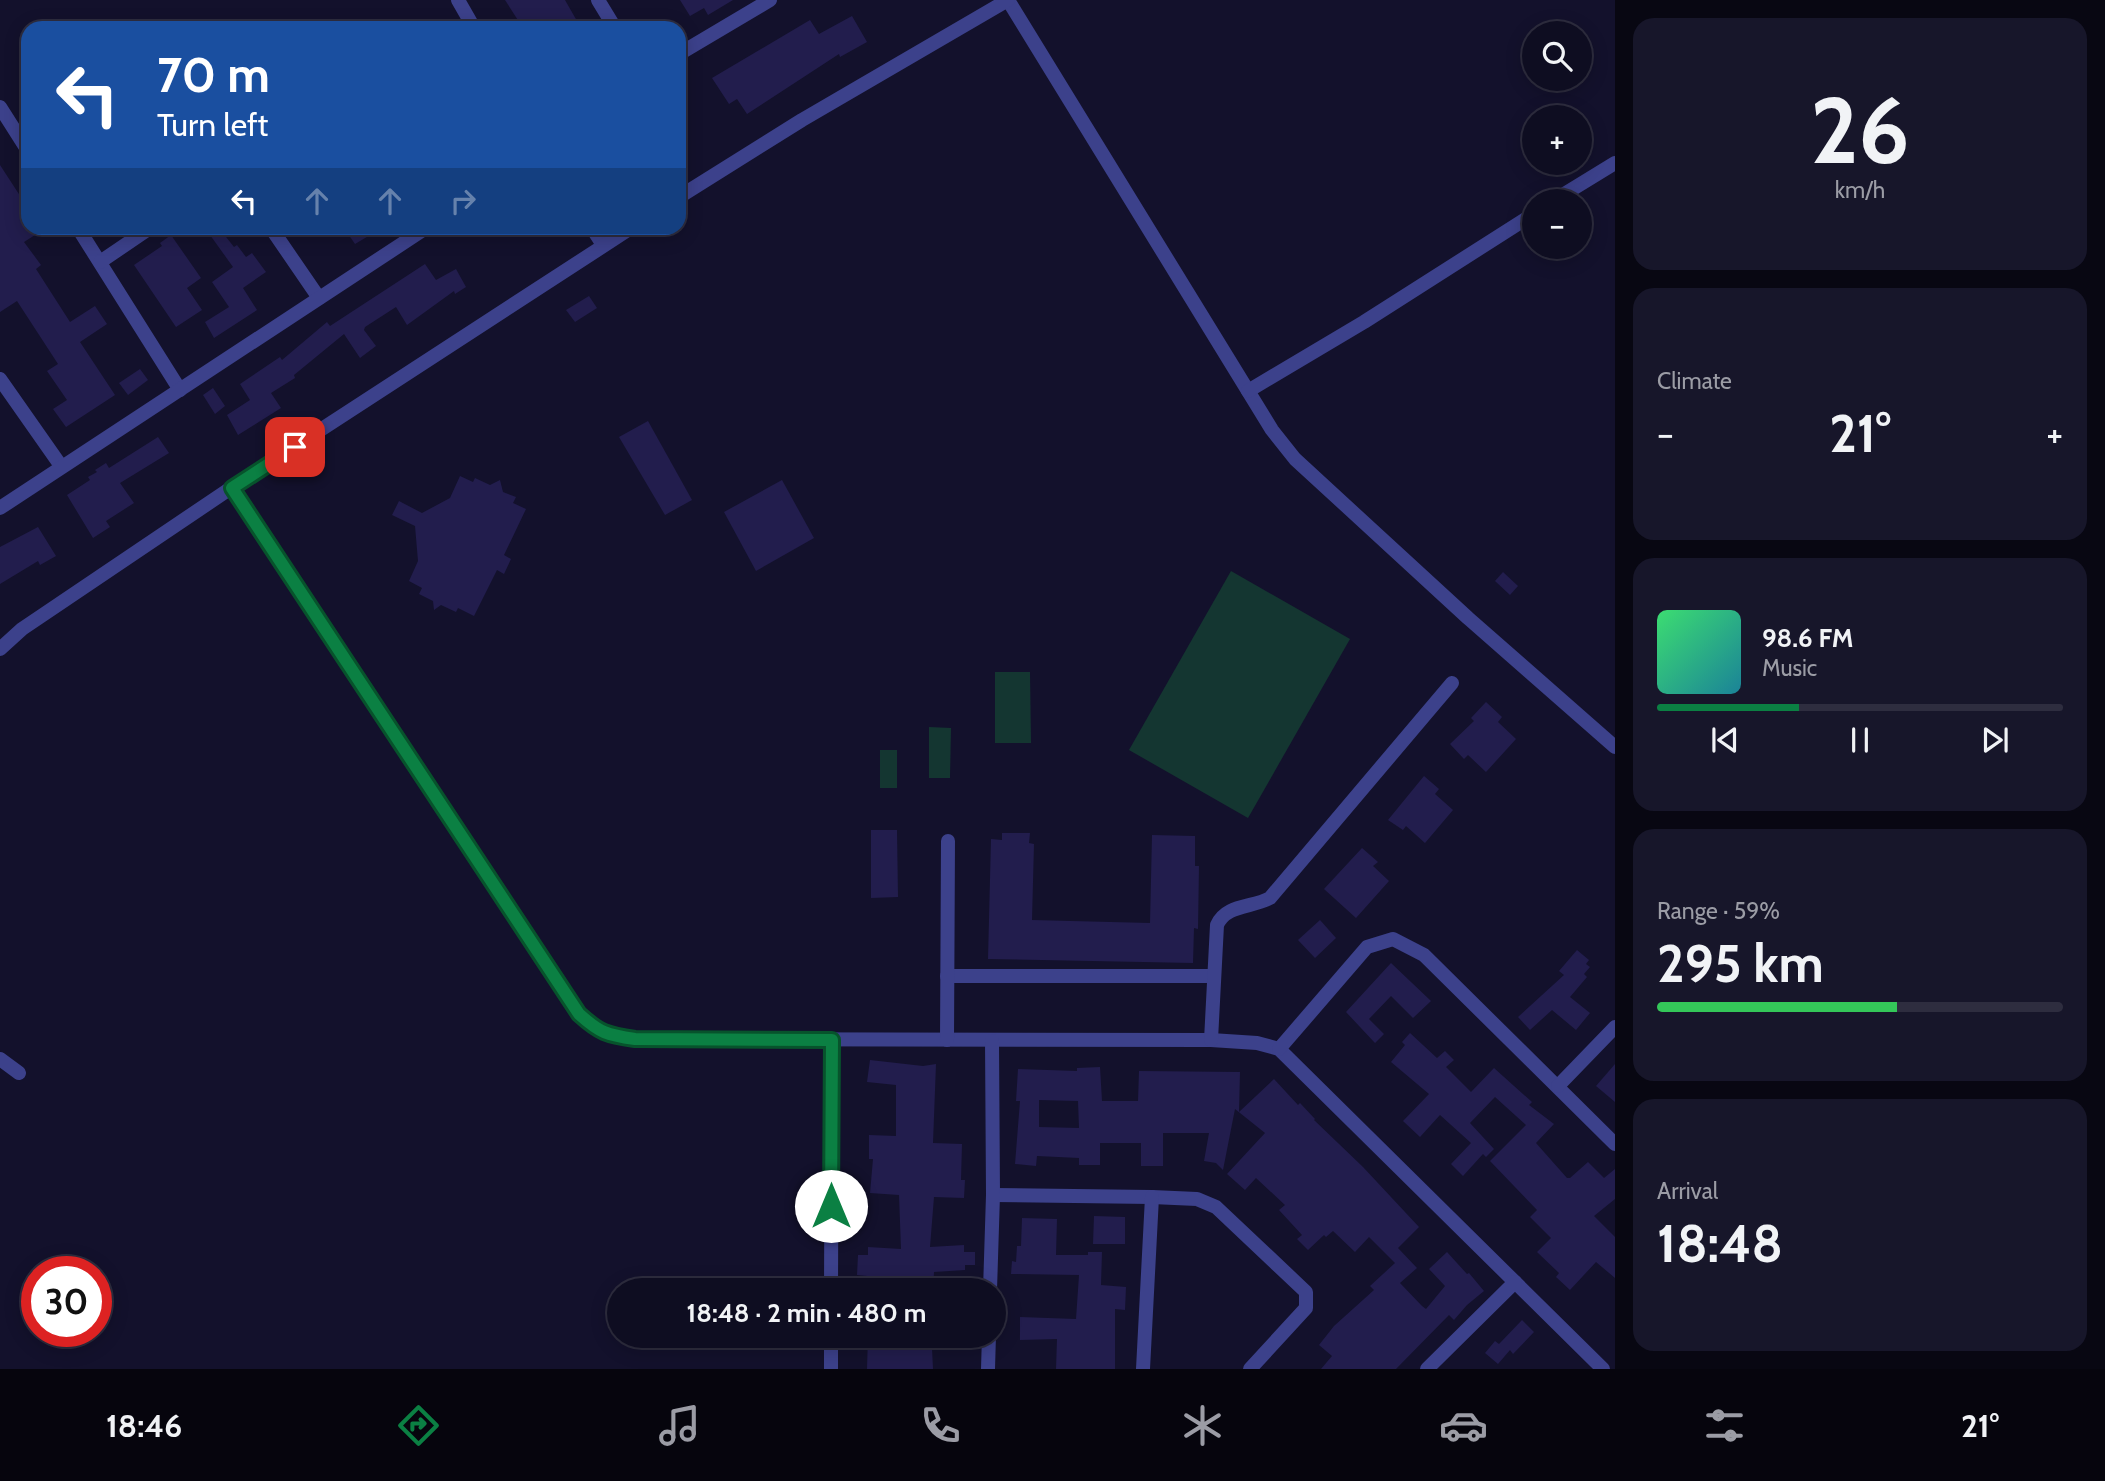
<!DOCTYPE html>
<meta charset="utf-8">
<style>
body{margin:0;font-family:Cabin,sans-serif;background:#17162a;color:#f1f3f6;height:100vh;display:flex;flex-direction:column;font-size:26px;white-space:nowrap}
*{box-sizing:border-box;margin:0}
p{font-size:23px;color:#9b9ca5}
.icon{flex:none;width:38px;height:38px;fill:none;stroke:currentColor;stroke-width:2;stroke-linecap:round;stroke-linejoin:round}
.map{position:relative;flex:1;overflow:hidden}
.drawer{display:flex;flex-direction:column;gap:18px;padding:18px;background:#080712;width:490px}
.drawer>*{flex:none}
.top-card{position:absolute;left:21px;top:21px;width:665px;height:214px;border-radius:21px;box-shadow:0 4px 18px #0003,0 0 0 2px #2e2d3f;background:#1a4fa0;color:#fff;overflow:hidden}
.controls{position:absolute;left:1522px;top:21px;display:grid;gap:14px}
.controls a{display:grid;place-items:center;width:70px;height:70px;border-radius:50%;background:#0e0d21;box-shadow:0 4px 18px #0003,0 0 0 2px #2e2d3f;font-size:35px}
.speed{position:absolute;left:21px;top:1256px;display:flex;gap:14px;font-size:35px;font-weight:700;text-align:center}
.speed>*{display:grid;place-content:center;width:91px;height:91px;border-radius:50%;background:#0e0d21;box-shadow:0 4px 18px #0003,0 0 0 2px #2e2d3f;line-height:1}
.speed .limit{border:10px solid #d22;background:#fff;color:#111}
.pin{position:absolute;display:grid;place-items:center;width:60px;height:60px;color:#fff;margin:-30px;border-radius:14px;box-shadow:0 4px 10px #0006}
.me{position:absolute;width:77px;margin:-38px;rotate:0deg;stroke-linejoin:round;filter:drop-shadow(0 0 5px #0008)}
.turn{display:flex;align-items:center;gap:24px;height:147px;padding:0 21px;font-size:32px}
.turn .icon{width:91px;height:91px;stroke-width:2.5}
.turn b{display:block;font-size:49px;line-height:60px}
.lanes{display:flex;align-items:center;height:66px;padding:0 21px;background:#0003;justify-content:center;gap:35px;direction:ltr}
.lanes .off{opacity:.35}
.big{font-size:52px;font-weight:700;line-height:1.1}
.drawer .widget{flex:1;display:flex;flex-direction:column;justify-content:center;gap:10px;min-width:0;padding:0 24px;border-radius:21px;background:#17162a}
.drawer .dial{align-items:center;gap:0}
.dial b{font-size:91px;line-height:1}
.song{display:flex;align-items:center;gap:21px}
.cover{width:84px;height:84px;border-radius:10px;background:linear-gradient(135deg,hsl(140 70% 55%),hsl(190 70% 35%))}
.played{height:7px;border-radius:4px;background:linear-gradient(90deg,#0b8043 35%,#2e2d3f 35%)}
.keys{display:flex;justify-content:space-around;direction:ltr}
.heat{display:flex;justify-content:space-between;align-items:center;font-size:38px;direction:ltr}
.charge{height:10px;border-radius:5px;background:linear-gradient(90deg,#34c759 59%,#2e2d3f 0)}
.trip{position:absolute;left:607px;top:1278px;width:399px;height:70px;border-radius:35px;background:#0e0d21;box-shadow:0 4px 18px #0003,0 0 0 2px #2e2d3f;font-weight:700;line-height:70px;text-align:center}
.tab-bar{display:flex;height:112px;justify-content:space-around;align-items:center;background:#06050d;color:#9b9ca5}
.tab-bar .icon{width:49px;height:49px}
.tab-bar .on{color:#0b8043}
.tab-bar b{font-size:32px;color:#f1f3f6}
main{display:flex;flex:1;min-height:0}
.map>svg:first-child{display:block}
</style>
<main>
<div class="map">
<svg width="1615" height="1369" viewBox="0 0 1615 1369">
<rect width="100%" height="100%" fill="#13112c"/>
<g fill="#143631">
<polygon points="1231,571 1350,639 1248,818 1129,750"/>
<polygon points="995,672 1030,672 1031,743 995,743"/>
<polygon points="929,727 951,728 950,778 929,778"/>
<rect x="880" y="750" width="17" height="38"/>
</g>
<g fill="#221d4d" fill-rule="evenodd">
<polygon points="505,0 565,0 581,28 523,28"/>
<polygon points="680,0 733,0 708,15 704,8 690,16"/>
<polygon points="852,16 867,42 840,57 839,54 747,114 737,99 729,104 712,78 810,20 819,34"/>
<polygon points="0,165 28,208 28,228 46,228 24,242 41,265 36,269 70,322 95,306 107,324 80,342 115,395 66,427 53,409 67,400 47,371 58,364 17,301 0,312"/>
<polygon points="205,228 219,228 234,247 237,245 246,257 252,253 266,272 243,288 257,310 214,338 205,322 229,307 212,282 233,267"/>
<polygon points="344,228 382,228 355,244"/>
<polygon points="171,235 201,278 187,288 202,310 176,327 134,265 162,246 160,243"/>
<polygon points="425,264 436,280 456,269 466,287 455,294 454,291 407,325 396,307 365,327 364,330 376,346 360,358 344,334 294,375 295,378 271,393 281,408 238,435 227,415 250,400 240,384 280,357 282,360 327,322 330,326"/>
<polygon points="589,296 597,308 575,322 566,310"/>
<polygon points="140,369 148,380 128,395 119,383"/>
<polygon points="213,388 225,406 215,414 203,395"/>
<polygon points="648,421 692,500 665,515 619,437"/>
<polygon points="158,437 169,453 120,483 134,503 106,521 110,527 93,538 67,495 90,480 88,477 97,472 95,470 106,463 109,468"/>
<polygon points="460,476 473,482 475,478 490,485 500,480 503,492 516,497 513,503 526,509 504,555 511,559 504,574 497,570 474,616 458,608 456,612 441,605 434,610 433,601 419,594 422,588 409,581 418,561 415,526 392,515 399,501 422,513 450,498"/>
<polygon points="782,480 814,538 756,571 724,512"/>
<polygon points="38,527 56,556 40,565 38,561 0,584 0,547"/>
<polygon points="1503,572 1518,586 1510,595 1495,581"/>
<polygon points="1486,702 1502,717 1498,722 1516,739 1486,772 1468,755 1464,759 1450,744 1474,721 1471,718"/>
<polygon points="1424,776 1439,789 1435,794 1453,810 1425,843 1406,826 1403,830 1388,820"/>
<polygon points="871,830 897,830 898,897 871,898"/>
<polygon points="1002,833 1030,833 1029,843 1034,844 1032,920 1150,923 1152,835 1195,836 1195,866 1199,866 1198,929 1194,928 1193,963 988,959 991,839 1002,840"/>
<polygon points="1362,848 1378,862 1373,866 1389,881 1356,918 1324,889"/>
<polygon points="1320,920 1336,938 1315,958 1298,940"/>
<polygon points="1577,950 1589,960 1586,964 1590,967 1584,974 1587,977 1570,997 1590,1013 1576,1030 1552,1010 1530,1030 1518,1017 1564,975 1559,971"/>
<polygon points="1391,963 1431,1001 1413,1018 1391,996 1369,1019 1384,1034 1375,1043 1346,1012"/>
<polygon points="1410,1033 1437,1058 1445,1051 1454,1060 1446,1067 1471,1092 1494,1068 1532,1102 1529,1105 1554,1124 1536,1143 1567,1178 1570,1178 1588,1162 1604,1178 1615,1169 1615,1199 1594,1216 1615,1237 1615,1278 1596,1262 1570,1290 1556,1277 1559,1273 1537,1252 1551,1238 1530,1217 1537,1210 1490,1161 1526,1125 1495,1097 1470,1123 1494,1149 1486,1157 1483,1154 1463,1176 1451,1164 1471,1143 1440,1115 1420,1137 1403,1121 1429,1094 1391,1062 1405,1045 1402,1042"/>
<polygon points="870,1060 923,1066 936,1064 933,1143 962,1144 961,1180 965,1180 964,1198 934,1197 930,1247 964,1245 964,1252 975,1252 975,1265 965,1265 965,1270 934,1272 933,1290 867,1290 867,1276 857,1275 858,1255 868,1255 868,1247 901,1249 899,1195 870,1193 873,1159 869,1159 869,1135 896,1136 896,1085 867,1082"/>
<polygon points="1615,1064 1615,1102 1596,1086"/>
<path d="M1100 1067 1102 1101H1138L1139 1071 1240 1072 1239 1112 1274 1079 1298 1105 1300 1103 1315 1119 1314 1120 1363 1167 1419 1227 1398 1248 1417 1268 1400 1283 1422 1306 1426 1309 1445 1286 1429 1269 1447 1252 1467 1274 1469 1273 1484 1291 1467 1305 1454 1320 1449 1315 1396 1369H1321L1332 1356 1319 1345 1334 1326 1374 1290 1370 1286 1395 1263 1369 1237 1355 1252 1333 1231 1326 1237 1324 1235 1308 1250 1297 1239 1302 1235 1279 1210 1285 1205 1256 1178 1245 1190 1227 1174 1265 1133 1235 1109 1223 1170 1216 1163 1204 1161 1209 1133H1163V1166H1141V1143H1100V1165H1079V1158L1037 1156 1036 1166 1015 1164 1020 1101H1016L1018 1069 1077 1071V1068ZM1039 1100 1078 1101 1079 1128 1039 1127Z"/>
<polygon points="1094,1216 1125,1217 1125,1244 1093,1244"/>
<polygon points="1022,1218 1057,1219 1056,1255 1088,1255 1088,1252 1102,1252 1101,1285 1126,1287 1125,1310 1115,1309 1115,1369 1056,1369 1057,1339 1020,1340 1020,1317 1076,1319 1079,1275 1011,1274 1012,1261 1016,1262 1017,1246 1021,1246"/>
<polygon points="1522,1320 1534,1332 1513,1354 1510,1350 1498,1364 1485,1353 1495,1341 1499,1344"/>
<polygon points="868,1335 897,1335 897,1349 932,1348 933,1369 867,1369"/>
</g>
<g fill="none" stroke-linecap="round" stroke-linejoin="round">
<g stroke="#3c418b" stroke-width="14">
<polyline points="458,0 474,28"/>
<polyline points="598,0 615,28"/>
<polyline points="1008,0 1272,430 1295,459 1468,618 1615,747"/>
<polyline points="679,54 770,0"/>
<polyline points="0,107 28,151"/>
<polyline points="679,197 802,120 1008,0"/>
<polyline points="1553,201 1615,163"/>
<polyline points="78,228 180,390"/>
<polyline points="271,228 319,298"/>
<polyline points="592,228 603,245"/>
<polyline points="100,262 150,228"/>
<polyline points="0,379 61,466"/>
<polyline points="1248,391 1364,322 1535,213"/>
<path d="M231 488 579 1014C600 1033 607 1035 635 1039L1211 1040 1257 1043 1279 1049 1603 1369"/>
<polyline points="0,508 426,228"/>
<polyline points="0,649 22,629 231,488 631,228"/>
<polyline points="947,976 1214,976"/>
<polyline points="947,1040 948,841"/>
<path d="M1211 1040 1217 925C1226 904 1252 908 1270 898L1452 683"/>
<polyline points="1279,1049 1367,947 1393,939 1424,955 1615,1144"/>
<polyline points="0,1059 19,1073"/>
<polyline points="1558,1086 1615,1027"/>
<polyline points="993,1195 1152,1197 1197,1199 1216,1207 1306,1292 1306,1308 1250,1369"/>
<polyline points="831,1290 832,1039"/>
<polyline points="990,1290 993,1195 992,1041"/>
<polyline points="831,1369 831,1335"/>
<polyline points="988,1369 989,1335"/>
<polyline points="1143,1369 1152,1197"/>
<polyline points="1427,1369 1515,1282"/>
</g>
</g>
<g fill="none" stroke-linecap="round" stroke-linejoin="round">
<g stroke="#07532c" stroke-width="18">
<path id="route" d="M295 447 232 488 579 1014C600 1033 607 1035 635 1039L832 1040 831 1206"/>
</g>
<use href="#route" stroke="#0b8043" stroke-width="12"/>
</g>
</svg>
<div class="controls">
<a><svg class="icon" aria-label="search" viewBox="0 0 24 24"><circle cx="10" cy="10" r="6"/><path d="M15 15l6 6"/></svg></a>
<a>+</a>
<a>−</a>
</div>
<div class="speed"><div class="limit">30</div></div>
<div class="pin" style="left:295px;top:447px;background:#d93025"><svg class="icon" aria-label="arrive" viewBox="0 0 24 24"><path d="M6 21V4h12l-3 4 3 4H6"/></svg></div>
<svg class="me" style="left:831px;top:1206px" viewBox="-20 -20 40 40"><circle r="19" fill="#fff"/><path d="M0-13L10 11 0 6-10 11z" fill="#0b8043"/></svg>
<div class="trip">18:48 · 2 min · 480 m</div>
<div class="top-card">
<div class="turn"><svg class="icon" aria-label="left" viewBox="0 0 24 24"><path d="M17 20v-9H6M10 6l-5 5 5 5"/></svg><div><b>70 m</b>Turn left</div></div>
<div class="lanes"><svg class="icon" aria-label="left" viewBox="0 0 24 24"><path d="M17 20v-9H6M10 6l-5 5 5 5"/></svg><svg class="icon off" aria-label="ahead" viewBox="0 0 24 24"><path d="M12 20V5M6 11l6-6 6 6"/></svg><svg class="icon off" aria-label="ahead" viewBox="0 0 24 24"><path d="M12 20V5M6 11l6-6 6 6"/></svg><svg class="icon off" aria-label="right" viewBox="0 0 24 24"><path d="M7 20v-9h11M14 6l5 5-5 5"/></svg></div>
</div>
</div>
<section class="drawer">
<div class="widget dial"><b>26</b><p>km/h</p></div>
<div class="widget"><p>Climate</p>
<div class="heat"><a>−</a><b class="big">21°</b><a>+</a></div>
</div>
<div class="widget">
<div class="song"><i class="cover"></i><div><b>98.6 FM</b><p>Music</p></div></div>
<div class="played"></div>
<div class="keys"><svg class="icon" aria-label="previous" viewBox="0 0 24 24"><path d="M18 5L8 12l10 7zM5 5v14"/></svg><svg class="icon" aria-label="pause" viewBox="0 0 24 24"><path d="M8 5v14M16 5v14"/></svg><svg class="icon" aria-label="next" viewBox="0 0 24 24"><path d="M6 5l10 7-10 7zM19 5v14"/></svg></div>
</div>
<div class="widget"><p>Range · 59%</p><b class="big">295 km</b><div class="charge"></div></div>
<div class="widget"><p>Arrival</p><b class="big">18:48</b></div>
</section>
</main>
<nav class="tab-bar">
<b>18:46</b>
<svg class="icon on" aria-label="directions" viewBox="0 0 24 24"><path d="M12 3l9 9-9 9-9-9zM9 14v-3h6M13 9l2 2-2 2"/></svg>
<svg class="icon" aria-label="music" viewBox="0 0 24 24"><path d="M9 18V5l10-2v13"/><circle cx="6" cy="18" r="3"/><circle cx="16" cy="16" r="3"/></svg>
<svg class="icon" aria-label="phone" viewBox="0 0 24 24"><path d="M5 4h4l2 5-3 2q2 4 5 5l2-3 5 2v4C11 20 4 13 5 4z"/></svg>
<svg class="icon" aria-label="climate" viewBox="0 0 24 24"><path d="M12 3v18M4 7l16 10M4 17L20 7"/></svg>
<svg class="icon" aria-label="car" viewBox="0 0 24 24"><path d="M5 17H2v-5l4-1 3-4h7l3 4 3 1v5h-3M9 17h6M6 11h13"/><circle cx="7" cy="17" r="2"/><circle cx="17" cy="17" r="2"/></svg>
<svg class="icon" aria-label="filters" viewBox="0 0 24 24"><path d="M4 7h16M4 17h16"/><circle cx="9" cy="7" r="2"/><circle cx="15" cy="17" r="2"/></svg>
<b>21°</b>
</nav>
